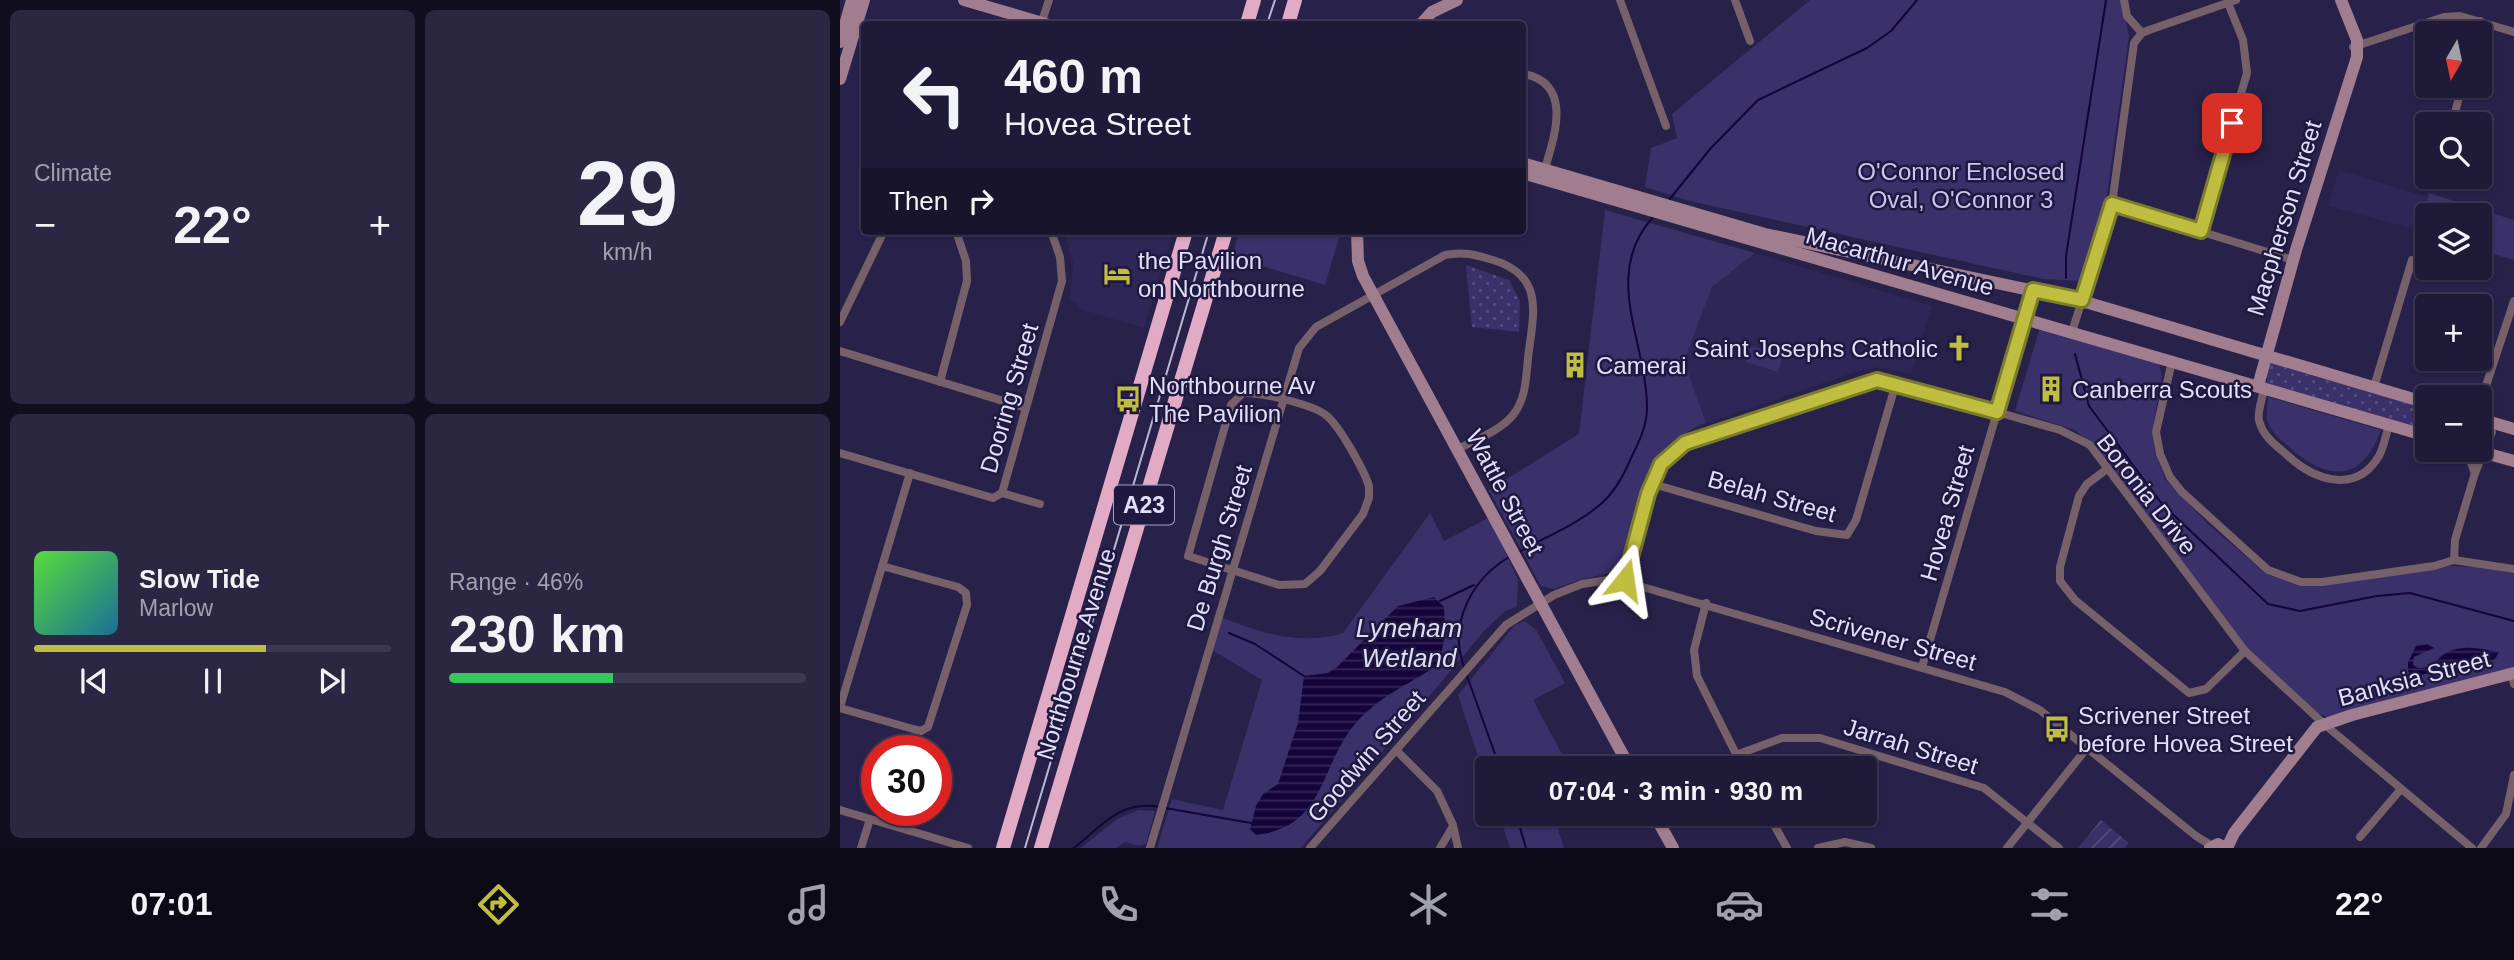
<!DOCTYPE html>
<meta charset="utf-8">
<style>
body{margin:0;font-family:Helvetica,sans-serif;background:#2b2743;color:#f1f3f6;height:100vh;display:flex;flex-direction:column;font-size:26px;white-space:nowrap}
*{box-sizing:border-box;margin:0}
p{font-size:23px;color:#a1a1ae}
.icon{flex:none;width:38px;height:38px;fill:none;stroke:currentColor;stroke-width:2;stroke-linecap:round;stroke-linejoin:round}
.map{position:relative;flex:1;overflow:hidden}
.sheet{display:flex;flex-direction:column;gap:10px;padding:10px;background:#100e1f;width:840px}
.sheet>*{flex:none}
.top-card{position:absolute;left:21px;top:21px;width:665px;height:214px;border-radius:7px;box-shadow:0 2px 5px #0004,0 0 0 2px #3c3853;background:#1e1a38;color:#f1f3f6;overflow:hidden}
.needle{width:46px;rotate:189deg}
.tools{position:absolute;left:1575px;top:21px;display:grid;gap:14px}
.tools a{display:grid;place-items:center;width:77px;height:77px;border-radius:7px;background:#1e1a38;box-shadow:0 2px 5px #0004,0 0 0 2px #3c3853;font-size:35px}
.speed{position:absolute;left:21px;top:735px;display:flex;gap:14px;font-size:35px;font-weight:700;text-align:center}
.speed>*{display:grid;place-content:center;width:91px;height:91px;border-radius:50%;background:#1e1a38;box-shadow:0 2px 5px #0004,0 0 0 2px #3c3853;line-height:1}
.speed .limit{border:10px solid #d22;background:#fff;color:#111}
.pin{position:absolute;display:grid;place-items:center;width:60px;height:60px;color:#fff;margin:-30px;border-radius:14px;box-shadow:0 4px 10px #0006}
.me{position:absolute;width:77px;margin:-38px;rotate:15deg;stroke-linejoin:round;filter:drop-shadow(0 0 5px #0008)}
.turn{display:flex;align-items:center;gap:24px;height:147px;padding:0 28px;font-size:32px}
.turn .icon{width:91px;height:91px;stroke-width:2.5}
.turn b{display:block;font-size:49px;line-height:60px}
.then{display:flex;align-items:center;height:66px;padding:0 28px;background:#0003;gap:14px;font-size:26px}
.big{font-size:52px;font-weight:700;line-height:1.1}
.sheet .card{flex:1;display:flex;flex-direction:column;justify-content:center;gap:10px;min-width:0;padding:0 24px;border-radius:10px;background:#2b2743}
.sheet .dial{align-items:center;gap:0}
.dial b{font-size:91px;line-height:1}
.song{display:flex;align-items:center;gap:21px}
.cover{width:84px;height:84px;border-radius:10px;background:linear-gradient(135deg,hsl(110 70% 55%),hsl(200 70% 35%))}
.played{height:7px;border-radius:4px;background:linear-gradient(90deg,#c0be41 65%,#3c3853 65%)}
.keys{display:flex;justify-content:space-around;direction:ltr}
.heat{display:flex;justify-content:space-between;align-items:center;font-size:38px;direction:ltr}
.charge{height:10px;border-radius:5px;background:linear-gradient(90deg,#34c759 46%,#3c3853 0)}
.sheet .tiles{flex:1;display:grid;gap:10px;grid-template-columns:repeat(2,1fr)}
.trip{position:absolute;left:635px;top:756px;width:402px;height:70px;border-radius:7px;background:#1e1a38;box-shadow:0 2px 5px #0004,0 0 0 2px #3c3853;font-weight:700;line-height:70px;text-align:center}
.tabs{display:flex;height:112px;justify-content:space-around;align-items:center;background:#0c0a16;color:#a1a1ae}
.tabs .icon{width:49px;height:49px}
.tabs .on{color:#c0be41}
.tabs b{font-size:32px;color:#f1f3f6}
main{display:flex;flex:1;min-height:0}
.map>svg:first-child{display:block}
</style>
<main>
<section class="sheet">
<div class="tiles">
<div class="card"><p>Climate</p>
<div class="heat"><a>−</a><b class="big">22°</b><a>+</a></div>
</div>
<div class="card dial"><b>29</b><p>km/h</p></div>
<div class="card">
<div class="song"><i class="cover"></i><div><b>Slow Tide</b><p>Marlow</p></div></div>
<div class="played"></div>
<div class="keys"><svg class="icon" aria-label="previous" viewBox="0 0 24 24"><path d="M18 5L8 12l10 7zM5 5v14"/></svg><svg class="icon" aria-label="pause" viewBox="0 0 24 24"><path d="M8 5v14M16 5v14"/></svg><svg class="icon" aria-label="next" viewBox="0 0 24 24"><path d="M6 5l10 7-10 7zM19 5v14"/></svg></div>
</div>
<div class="card"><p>Range · 46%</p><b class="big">230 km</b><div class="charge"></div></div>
</div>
</section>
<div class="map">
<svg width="1674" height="848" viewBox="0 0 1674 848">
<defs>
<pattern id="grass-dots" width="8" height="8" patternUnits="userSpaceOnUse" patternTransform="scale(1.75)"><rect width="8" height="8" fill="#3a306a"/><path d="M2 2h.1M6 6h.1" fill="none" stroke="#564e80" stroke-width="1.8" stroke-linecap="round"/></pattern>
<pattern id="garden-furrows" width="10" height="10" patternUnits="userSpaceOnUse" patternTransform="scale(1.75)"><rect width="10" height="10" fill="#3a306a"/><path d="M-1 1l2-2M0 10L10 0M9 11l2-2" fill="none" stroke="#564e80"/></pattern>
<pattern id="water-rules" width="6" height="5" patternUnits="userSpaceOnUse" patternTransform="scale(1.75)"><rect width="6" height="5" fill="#15033b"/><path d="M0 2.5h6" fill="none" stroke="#372758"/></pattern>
</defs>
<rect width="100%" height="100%" fill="#28224a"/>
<g fill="#2e2656">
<polygon points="1499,170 1587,197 1578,230 1488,206"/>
<polygon points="224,231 333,231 304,328 237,308 238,303 230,301 233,263"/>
<polygon points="915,253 1092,306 1071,374 1040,367 1018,371 866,423 844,361 872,287"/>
</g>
<g fill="url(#grass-dots)">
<polygon points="626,265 669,280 680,301 679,332 632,327"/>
<polygon points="1430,363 1587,409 1587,432 1426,384"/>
</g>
<g fill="#3a306a">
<polygon points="970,0 1281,0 1289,36 1266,202 1242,281 1203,279 850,201 805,187 811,148 837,138 832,114"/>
<polygon points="1589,193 1674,220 1674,260 1640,250 1640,215 1587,215 1587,236 1577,233"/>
<path d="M765 210 915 253 872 287 844 361 866 423C809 443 800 508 785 559L778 571 739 580 714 589 701 586 649 490 739 434Z"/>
<polygon points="399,231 501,231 485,285 392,257"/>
<polygon points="1200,327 1319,363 1322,377 1312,432 1315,453 1325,479 1368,524 1426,574 1456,584 1506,582 1609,566 1637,567 1674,574 1674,670 1561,696 1552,702 1488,717 1475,713 1418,661 1250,444 1235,430 1175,411"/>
<polygon points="911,346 943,356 938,372 906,362"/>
<path d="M1428 397 1541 430C1522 482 1489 482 1450 448 1441 440 1429 431 1427 419 1426 412 1428 404 1428 397Z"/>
<path d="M590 513 604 541 650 517 678 580 677 606 664 612 645 630 461 848H317L332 799 383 810 422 680 372 650 381 617C420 633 462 646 503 633Z"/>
<polygon points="685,621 697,631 725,683 693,700 724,758 705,768 648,768 647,783 618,695 675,625"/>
<polygon points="299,810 315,811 306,844 299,846 285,842 276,848 241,848 277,819"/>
<polygon points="659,814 713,814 724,848 670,848"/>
</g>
<polygon fill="url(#garden-furrows)" points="1261,820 1289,843 1284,848 1238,848"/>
<g fill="url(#water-rules)">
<path d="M594 597 604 607C605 627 606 650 595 667 567 685 537 698 515 724 479 766 486 827 416 835L410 829 416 806 423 794 438 784 458 723 464 676 488 673 497 667 558 606Z"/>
<path d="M1587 644 1594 648 1574 657 1573 665 1578 668C1593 669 1596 658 1608 652 1624 644 1643 649 1659 652L1655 659 1621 673 1598 671 1572 677 1568 671V662L1576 646Z"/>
</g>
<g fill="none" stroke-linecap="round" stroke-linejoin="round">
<g stroke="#15033b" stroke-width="2">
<polyline points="829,200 870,149 918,100 1027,48 1051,31 1077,0"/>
<polyline points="1226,278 1226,256 1266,0"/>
<polyline points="1235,354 1249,406 1322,504 1428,604 1460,611 1537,596 1570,593 1674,621"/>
<path d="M679 552C707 536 737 525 762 503 775 491 784 475 791 458 799 442 807 426 807 408 807 342 761 275 813 217"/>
<polyline points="600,601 634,585"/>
<polyline points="389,633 415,644 464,676"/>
<path d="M624 667C608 623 632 578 671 556"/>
<polyline points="627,676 660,768"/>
<polyline points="325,808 411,823"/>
<polyline points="676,814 686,848"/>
<path d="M234 848C263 825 280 800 320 807"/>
</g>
<g stroke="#76606a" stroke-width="8">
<polyline points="780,0 826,126"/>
<polyline points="895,0 910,41"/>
<polyline points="1284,0 1287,16 1302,33"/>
<polyline points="201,24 209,0"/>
<polyline points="1637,33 1640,21"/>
<polyline points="1513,47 1604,17 1620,16 1674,32"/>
<path d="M684 74C735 84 713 140 704 172"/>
<polyline points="1612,124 1622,86"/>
<polyline points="1272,204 1453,260"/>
<polyline points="1361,231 1407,73 1403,40 1388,3"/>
<polyline points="0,322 44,231"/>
<polyline points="1232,332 1272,204 1294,43 1302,33 1309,30 1396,0"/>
<polyline points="0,351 186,408"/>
<polyline points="1332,361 1316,432 1320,454 1330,477 1342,492 1428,570 1461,582 1482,582 1594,566 1614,560 1674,569"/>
<polyline points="100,382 127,281 126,261 116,231"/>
<polyline points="1534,387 1572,260"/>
<path d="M1424 388C1423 397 1417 412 1419 420 1422 435 1435 445 1446 454 1472 479 1515 496 1539 456 1544 447 1546 434 1549 425"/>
<path d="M403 393C421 392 475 405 487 416 500 427 524 470 529 486V498L523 514 480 571 465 584 439 585 348 556 391 405Z"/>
<polyline points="1640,404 1674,301"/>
<polyline points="1626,450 1635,473"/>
<polyline points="0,453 153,498 162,493 222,281 220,257 211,231"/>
<polyline points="1267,469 1247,484 1239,496 1220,567 1220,581 1235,600 1349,693 1366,689 1405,651"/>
<polyline points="813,484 976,531 1007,535 1016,520 1056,383"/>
<polyline points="162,493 200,504"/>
<polyline points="1614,560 1615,540 1635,473 1652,432 1643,401"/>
<polyline points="785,580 808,494 827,455 845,443 1027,381 1056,383 1220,430 1250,445 1405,651 1484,724 1632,848"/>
<polyline points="866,603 854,650 857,676 903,768"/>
<polyline points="1082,667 1193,290"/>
<polyline points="1671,673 1674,684"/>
<polyline points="0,707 70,473"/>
<polyline points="0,708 73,729 81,731 88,727 127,605 126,593 118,587 42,566"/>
<polyline points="556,750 597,791 613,825 618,848"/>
<polyline points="896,755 942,738 980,738 1144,788 1219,848"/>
<polyline points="0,810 128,848"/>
<polyline points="928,814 947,848"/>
<polyline points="1520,837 1561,789"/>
<polyline points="21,848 30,819"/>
<path d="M310 848 459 348 476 327 605 255C623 251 636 255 653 260 706 276 693 315 688 358 686 378 686 399 673 415 660 431 635 440 618 449"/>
<polyline points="470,848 666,625 714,595 742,584 775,579 1165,692 1200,710 1356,836 1372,846"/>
<polyline points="600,848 612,828"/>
<polyline points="978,848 1005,842 1031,848"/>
<polyline points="1167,848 1247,748"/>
<polyline points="1641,848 1666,814 1674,775"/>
</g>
<g stroke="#a17e8f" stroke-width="12">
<polyline points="124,0 206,24"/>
<polyline points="581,24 592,12 617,0"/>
<polyline points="0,42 12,0"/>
<polyline points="0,79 24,0"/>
<polyline points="682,163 925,234 1242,301 1587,403"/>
<polyline points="682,173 1587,436"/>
<polyline points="517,231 518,261 523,276 790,768"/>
<polyline points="1418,386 1456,250 1517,57 1517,40 1501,0"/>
<polyline points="1640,419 1674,429"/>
<polyline points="1634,450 1674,461"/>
<polyline points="814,814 833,848"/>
<polyline points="1370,848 1378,844 1386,848"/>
<polyline points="1387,848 1394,833 1477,727 1512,715 1674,673"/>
</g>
<g stroke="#e1aac5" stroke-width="14">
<polyline points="407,24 414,0"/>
<polyline points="448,24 455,0"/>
<polyline points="163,848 346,231"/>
<polyline points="201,848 386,231"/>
</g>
<g stroke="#bab7d5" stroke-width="2">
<polyline points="427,24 435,0"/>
<polyline points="185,848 369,231"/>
</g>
</g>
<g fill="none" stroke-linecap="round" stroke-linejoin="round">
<g stroke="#7d7c2a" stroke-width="18">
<polyline id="route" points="785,580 808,494 821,464 845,443 1037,380 1157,412 1193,290 1242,300 1272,204 1361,231 1392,123"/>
</g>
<use href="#route" stroke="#c0be41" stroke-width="12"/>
</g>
<defs>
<g id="hotel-bare" transform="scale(2.1)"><path d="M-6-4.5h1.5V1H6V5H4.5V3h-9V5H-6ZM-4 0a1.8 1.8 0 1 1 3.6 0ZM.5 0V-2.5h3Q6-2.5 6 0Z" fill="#c0be41" stroke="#1f183f" stroke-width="2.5" paint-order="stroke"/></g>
<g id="church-bare" transform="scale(2.1)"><path d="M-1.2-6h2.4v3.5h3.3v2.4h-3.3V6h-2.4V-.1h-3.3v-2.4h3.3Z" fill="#c0be41" stroke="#1f183f" stroke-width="2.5" paint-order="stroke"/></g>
<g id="building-bare" transform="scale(2.1)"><path d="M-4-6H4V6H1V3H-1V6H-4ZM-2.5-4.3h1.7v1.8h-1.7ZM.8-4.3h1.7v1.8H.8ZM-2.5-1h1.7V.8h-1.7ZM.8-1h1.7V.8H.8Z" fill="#c0be41" stroke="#1f183f" stroke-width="2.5" paint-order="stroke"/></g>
<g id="bus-bare" transform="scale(2.1)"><path d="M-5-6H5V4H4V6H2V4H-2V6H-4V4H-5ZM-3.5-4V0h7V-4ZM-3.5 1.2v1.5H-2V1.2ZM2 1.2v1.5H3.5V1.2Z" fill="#c0be41" stroke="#1f183f" stroke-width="2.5" paint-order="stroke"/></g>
</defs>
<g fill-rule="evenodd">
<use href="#hotel-bare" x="277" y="274"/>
<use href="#church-bare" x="1119" y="348"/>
<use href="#building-bare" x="735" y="365"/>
<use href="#building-bare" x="1211" y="389"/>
<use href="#bus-bare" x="288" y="399"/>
<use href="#bus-bare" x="1217" y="729"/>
</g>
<g text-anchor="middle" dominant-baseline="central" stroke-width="5" stroke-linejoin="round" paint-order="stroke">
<rect fill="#1f183f" stroke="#a7a3c2" stroke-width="2" x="274" y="485.5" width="60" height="39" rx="5"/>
<g font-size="23" font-weight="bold" fill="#e1dffa">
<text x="304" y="505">A23</text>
</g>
<g font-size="24" fill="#c8c5f1" stroke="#1f183f">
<text x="1121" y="171">O'Connor Enclosed<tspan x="1121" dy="28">Oval, O'Connor 3</tspan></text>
</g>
<g font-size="24" fill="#e1dffa" stroke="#1f183f">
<text transform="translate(1444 218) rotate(-73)">Macpherson Street</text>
<text transform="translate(1060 261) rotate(16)">Macarthur Avenue</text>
<text transform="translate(169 398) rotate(-74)">Dooring Street</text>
<text transform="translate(665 492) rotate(62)">Wattle Street</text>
<text transform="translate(1307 494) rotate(52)">Boronia Drive</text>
<text transform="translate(932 496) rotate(16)">Belah Street</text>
<text transform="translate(1107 513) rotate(-74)">Hovea Street</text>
<text transform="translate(379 548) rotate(-73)">De Burgh Street</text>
<text transform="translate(1053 639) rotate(16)">Scrivener Street</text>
<text transform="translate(236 654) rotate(-73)">Northbourne Avenue</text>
<text transform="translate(1574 678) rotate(-15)">Banksia Street</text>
<text transform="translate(1071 746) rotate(17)">Jarrah Street</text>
<text transform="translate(526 756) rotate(-49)">Goodwin Street</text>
</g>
<g font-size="24" fill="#e1dffa" stroke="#1f183f" text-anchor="start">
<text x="298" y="260">the Pavilion<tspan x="298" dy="28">on Northbourne</tspan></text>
<text x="1098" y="348" text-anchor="end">Saint Josephs Catholic</text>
<text x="756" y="365">Camerai</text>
<text x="309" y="385">Northbourne Av<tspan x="309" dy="28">The Pavilion</tspan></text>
<text x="1232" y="389">Canberra Scouts</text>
<text x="1238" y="715">Scrivener Street<tspan x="1238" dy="28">before Hovea Street</tspan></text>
</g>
<g font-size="26" font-style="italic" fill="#e0def5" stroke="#1f183f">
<text x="569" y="628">Lyneham<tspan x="569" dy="30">Wetland</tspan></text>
</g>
</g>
</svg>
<div class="tools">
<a><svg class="needle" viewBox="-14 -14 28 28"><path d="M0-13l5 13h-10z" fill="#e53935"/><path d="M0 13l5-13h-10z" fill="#a1a1ae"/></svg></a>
<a><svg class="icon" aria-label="search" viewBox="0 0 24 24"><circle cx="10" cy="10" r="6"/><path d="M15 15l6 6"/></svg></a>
<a><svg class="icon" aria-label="layers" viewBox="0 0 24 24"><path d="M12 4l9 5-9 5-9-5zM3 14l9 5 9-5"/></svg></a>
<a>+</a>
<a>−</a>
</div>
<div class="speed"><div class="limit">30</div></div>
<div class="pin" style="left:1392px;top:123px;background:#d93025"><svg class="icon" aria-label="arrive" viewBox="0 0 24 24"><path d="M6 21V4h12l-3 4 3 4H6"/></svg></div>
<svg class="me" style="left:785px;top:580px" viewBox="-20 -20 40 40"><path d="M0-17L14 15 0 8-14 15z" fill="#c0be41" stroke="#fff" stroke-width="4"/></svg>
<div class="trip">07:04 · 3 min · 930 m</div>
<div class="top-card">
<div class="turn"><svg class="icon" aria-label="left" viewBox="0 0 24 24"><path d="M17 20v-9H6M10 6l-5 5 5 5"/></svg><div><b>460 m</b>Hovea Street</div></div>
<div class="then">Then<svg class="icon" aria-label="right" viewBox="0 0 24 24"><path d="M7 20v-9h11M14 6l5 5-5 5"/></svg></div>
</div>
</div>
</main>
<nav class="tabs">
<b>07:01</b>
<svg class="icon on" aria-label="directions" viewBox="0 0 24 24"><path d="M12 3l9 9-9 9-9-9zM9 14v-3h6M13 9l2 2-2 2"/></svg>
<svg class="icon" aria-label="music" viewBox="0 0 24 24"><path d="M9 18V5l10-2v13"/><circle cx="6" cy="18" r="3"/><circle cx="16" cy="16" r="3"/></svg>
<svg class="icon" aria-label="phone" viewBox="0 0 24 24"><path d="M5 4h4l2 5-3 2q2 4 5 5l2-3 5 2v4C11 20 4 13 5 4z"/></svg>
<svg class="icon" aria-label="climate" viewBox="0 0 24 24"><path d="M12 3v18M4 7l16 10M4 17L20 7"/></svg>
<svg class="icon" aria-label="car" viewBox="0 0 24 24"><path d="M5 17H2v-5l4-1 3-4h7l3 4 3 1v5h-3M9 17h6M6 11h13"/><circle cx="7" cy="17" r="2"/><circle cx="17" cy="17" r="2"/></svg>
<svg class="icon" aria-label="filters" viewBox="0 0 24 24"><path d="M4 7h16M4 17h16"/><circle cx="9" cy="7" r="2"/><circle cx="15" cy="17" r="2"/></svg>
<b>22°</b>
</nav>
